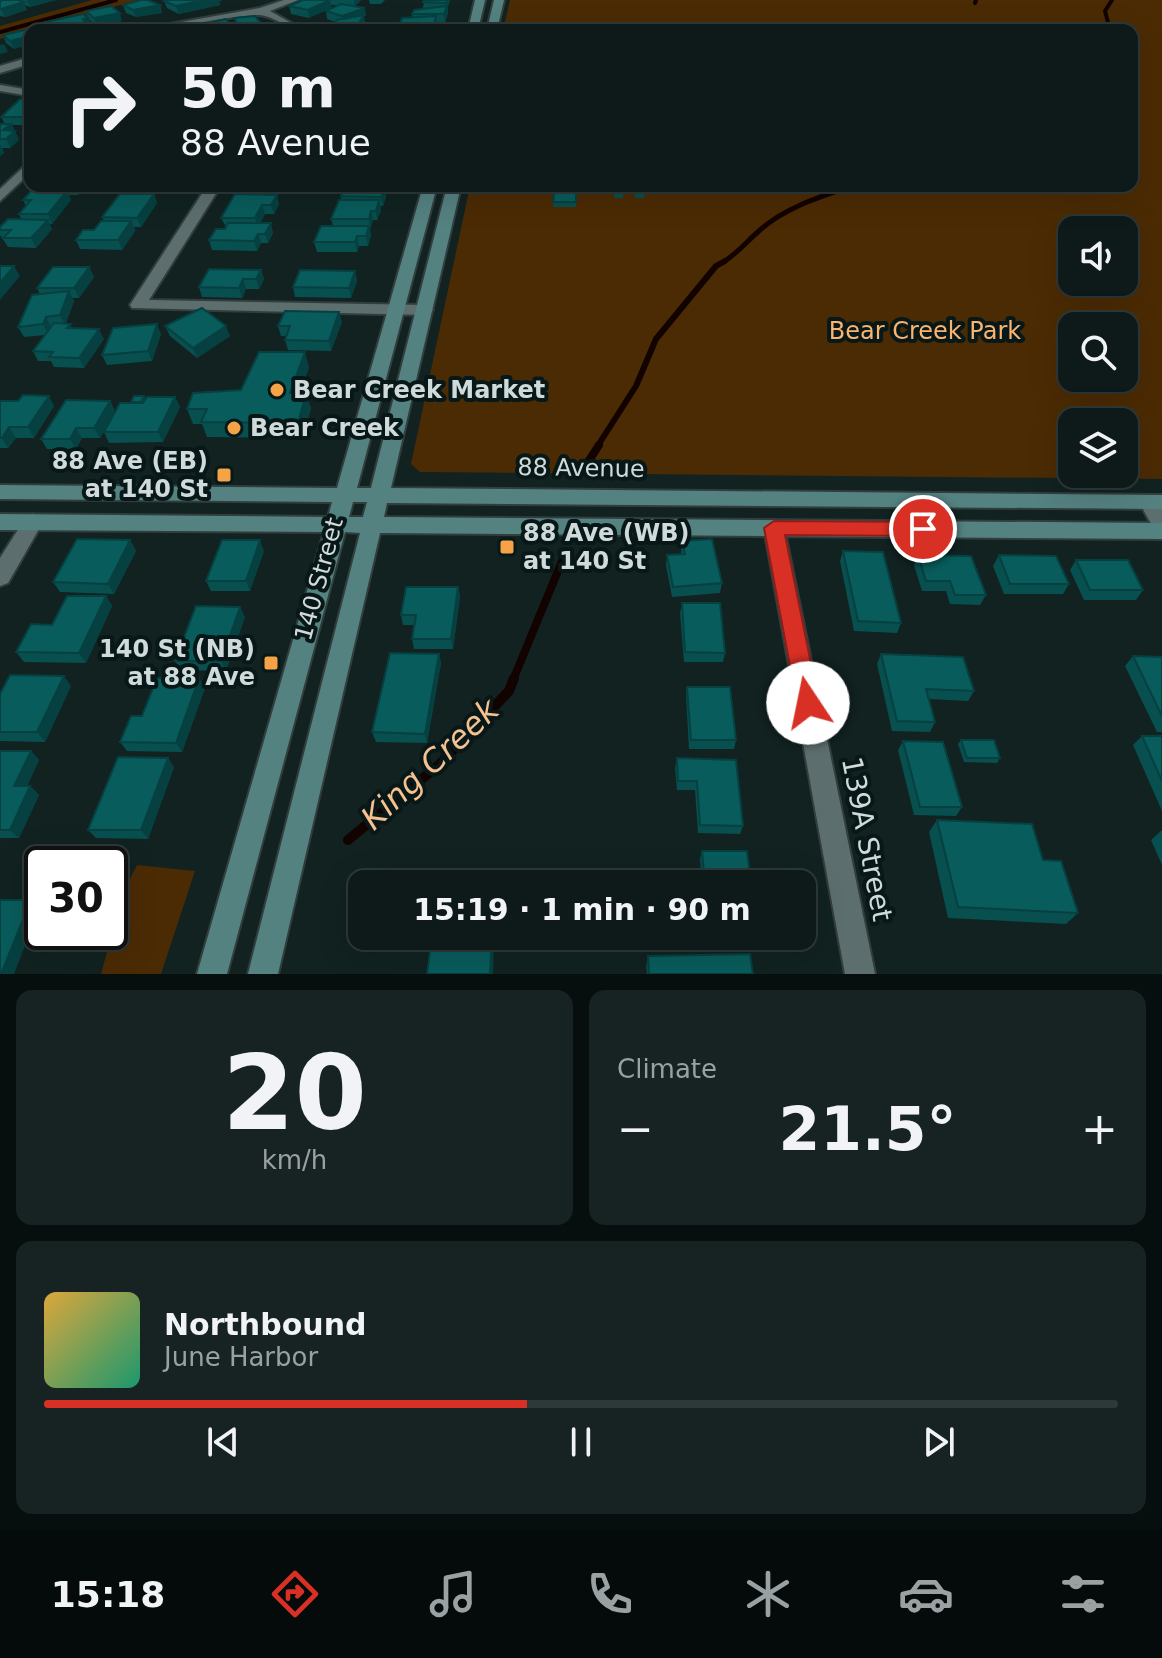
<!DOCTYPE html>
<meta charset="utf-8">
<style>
body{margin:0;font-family:"DejaVu Sans",sans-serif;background:#162322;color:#f1f3f6;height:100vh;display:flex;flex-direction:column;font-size:30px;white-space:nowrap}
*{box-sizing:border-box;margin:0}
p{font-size:26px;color:#9aa1a2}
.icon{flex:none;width:44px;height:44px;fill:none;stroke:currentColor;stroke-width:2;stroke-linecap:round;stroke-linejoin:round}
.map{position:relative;height:974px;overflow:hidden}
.panel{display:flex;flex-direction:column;gap:16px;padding:16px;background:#070e0e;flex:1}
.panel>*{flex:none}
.banner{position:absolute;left:24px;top:24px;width:1114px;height:168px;border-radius:16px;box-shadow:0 8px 32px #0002,0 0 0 2px #2d3838;background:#0d1a19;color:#f1f3f6;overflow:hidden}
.fabs{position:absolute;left:1058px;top:216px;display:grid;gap:16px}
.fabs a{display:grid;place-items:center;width:80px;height:80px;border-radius:16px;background:#0d1a19;box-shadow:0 8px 32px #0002,0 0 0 2px #2d3838;font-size:40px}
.speed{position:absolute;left:24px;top:846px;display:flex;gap:16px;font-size:40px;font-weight:700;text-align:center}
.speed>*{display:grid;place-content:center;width:104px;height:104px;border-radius:50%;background:#0d1a19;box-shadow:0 8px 32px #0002,0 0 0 2px #2d3838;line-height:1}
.speed .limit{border:4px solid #111;border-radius:12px;background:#fff;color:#111}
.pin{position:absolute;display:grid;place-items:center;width:68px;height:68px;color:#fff;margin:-34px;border:4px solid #fff;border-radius:50%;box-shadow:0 2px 8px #0007}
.me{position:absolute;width:88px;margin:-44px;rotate:349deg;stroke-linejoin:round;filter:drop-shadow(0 0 6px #0008)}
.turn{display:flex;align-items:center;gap:28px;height:168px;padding:0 24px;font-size:36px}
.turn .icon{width:104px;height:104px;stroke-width:2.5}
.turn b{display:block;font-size:56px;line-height:68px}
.big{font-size:60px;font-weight:700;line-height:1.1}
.panel .widget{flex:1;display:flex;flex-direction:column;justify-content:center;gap:12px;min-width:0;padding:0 28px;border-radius:16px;background:#162322}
.panel .dial{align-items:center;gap:0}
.dial b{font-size:104px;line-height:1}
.song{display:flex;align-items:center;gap:24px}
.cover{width:96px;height:96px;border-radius:12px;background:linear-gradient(135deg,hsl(40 70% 55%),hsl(160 70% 35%))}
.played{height:8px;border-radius:4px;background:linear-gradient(90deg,#d93025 45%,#2d3838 45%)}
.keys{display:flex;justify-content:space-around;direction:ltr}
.heat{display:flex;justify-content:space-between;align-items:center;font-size:44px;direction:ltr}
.panel .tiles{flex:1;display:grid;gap:16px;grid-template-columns:1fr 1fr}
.widget:last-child{grid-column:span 2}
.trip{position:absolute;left:348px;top:870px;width:468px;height:80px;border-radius:16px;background:#0d1a19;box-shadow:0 8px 32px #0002,0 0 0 2px #2d3838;font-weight:700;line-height:80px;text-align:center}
.tabs{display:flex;height:128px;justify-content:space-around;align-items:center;background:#050a0a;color:#9aa1a2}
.tabs .icon{width:56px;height:56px}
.tabs .active{color:#d93025}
.tabs b{font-size:36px;color:#f1f3f6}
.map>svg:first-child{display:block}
</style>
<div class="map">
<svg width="1162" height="974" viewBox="0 0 1162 974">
<rect width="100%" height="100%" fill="#112221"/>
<g fill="#4b2b04" fill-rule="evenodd">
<polygon points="92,0 138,0 0,39 0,26"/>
<path d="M510 0H1162V479L420 472 411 464 470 186H1132V30H503ZM1072 230H1124V282H1072ZM1072 326H1124V378H1072ZM1072 422H1124V474H1072Z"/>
<polygon points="137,865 195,871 161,974 101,974 123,892"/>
</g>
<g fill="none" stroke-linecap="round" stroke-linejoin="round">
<g stroke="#120300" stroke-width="4">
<polyline points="975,3 976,0"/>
<polyline points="1110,30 1105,11 1112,0"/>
<polyline points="0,32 116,0"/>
</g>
<path stroke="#120300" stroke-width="5" d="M722 263C738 253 746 242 760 230 786 207 820 197 852 186"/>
<polyline stroke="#120300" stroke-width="6" points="597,447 636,386 656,339 716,266 725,261"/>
<g stroke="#120300" stroke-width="8">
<polyline points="588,462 599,445"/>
<polyline points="513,680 565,554"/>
</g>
<polyline stroke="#120300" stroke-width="10" points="348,840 440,764 509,691 514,678"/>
<g stroke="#323d3d" stroke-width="4">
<g id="street">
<path d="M284 0H298L270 11 304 30C286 30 273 14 257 15 216 17 177 30 136 30L260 8Z"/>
<polygon points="30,57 30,64 0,73 0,66"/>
<polygon points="0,85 30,90 30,96 0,91"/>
<polygon points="30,161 30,173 0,201 0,189"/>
<polygon points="210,188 217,192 149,300 425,305 433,310 425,315 132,308 130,305 203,192"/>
<polygon points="1149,495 1156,497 1162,507 1162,533 1155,531 1139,502"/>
<polygon points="33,514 40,517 43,522 8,583 0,586 0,558 26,517"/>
<polygon points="774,520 781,522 784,528 875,974 845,974 764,528 767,522"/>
</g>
</g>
<g stroke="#323d3d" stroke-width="4">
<g id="secondary">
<polygon points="475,0 485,0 478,30 468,30"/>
<polygon points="494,0 504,0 497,30 487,30"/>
<path d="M423 186H437L357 488H371L447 186H461L391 488 1162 495V509L387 503 384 517 1162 523V539L380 533 278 974H248L360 533 345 532 227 974H197L324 532 0 530V514L328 517 332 502 0 499V485L337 488ZM353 502H367L363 517H349Z"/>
</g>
</g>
<use href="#street" fill="#5c6f6e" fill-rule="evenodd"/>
<use href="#secondary" fill="#548281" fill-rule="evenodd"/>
</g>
<g fill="#084f4f">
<polygon points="3,0 56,0 30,7 25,5 27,10 5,17 0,16 0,1"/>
<polygon points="167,0 221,0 221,1 219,1 220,5 179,14 167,8 164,1"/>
<polygon points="303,0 361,0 355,6 366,16 364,16 365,23 361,30 332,30 331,28 335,22 327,19 326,11 338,5 331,5 309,18 291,14 289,6"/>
<polygon points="369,0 385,0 381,4 370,4"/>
<polygon points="424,0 450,0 448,7 448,13 445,22 437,22 436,28 439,28 439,30 398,30 400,28 399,26 412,18 412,14 423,8"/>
<polygon points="123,5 160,5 162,13 136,17 126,13"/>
<polygon points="86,11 122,21 97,26 88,19"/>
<polygon points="234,18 262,30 239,30 236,26"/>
<polygon points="48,30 14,49 6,43 3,35"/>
<polygon points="30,63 30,76 27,76 23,67"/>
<polygon points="30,99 30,125 12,125 19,140 10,148 2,148 4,153 0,156 0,124 5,124 1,117"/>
<polygon points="36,186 86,186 78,195 69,195 71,200 52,224 49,224 52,229 36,248 8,247 0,235 0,227 21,219 19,214 26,206 23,200 38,191"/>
<polygon points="345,186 383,186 385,187 386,197 383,206 380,206 381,210 377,220 373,220 370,229 371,236 368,246 359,246 357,252 317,252 314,242 333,226 331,219 341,200 341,196"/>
<rect x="614" y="186" width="9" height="12"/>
<polygon points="635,186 645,193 644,198 635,198"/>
<polygon points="554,193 576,193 576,207 553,207"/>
<polygon points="154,194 157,203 141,227 134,227 135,231 122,250 80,249 76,240 94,230 104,221 102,217"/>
<polygon points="235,194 279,204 274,214 265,214 260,223 273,233 268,243 261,243 257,251 212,250 209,240 226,227 221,218"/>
<polygon points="89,267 94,277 79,298 72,298 74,301 66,323 73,328 104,339 84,368 54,367 51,361 38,361 33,351 45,335 24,337 18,327 40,294 37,288"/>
<polygon points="261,270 264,279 259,289 246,289 242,298 202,297 199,287"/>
<polygon points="355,271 357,281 351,298 295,297 293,287"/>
<polygon points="342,322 331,351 288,350 285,340 286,336 281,336 278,326"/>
<polygon points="165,326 230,336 197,358 170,336"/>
<polygon points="161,334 152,361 107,365 102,355"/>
<polygon points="309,367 300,393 311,408 303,438 207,437 202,424 193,424 187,409"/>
<polygon points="144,396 145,399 175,397 180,407 163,442 109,443 104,432 131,403"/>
<polygon points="0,401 54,406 34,438 16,438 8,448 0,448"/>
<polygon points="110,401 115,411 100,438 82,438 76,449 47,449 41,439"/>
<polygon points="130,540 136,551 114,594 60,592 53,582"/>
<polygon points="682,541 722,583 720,593 672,597 666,565 667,555 681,554"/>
<polygon points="264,551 250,591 211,591 206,581"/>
<polygon points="843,551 901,623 897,633 854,631 840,561"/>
<polygon points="918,555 986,595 980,605 950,604 946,591 922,591 914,565"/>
<polygon points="999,555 1069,584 1063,594 1004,594 993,566"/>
<polygon points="1076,560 1143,590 1136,600 1084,600 1070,570"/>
<polygon points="458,587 460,597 453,649 414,649 412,639 414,625 403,625 401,615"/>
<polygon points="106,596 112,606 86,663 24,662 16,652 52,625"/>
<polygon points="682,603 725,653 723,662 684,662 680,613"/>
<polygon points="245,617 226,671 181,670 175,661"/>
<polygon points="439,654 441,663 427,743 376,742 372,732"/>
<polygon points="881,654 974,691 968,701 929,699 935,722 930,732 892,731 877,664"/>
<polygon points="1133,656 1162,657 1162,732 1157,732 1125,666"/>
<polygon points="71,686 45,742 0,741 0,694"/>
<polygon points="687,687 736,740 734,749 689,749 686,696"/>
<polygon points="205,688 182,752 127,751 120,742 142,716"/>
<polygon points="1142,736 1162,736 1162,811 1133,745"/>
<polygon points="961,740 1000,758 997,763 964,762 958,744"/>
<polygon points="903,741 962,807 956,816 914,815 898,750"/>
<polygon points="0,751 31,751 39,760 27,786 30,786 39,795 19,838 0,838"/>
<polygon points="677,758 743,826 740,834 698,833 695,790 677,790 675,768"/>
<polygon points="174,767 148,839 96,838 88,830"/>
<polygon points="937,820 1043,860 1078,913 1066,924 948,918 929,832"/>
<polygon points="1162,830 1162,865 1151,840"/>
<polygon points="702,851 751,884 702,884 700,859"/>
<polygon points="706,936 758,936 754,944 707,943"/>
<polygon points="648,956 753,974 647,974 646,967"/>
</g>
<g fill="#064040">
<polygon points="27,0 56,0 30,7"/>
<polygon points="204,0 221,0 219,1 220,5 179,14 176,6"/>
<polygon points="330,0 332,8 309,18 308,10"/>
<polygon points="354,0 361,0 355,6"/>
<polygon points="447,0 449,0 449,2 448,7 448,13 445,22 444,14 446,8"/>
<polygon points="24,2 27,10 5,17 1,9"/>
<polygon points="160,5 162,13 136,17 133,10"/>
<polygon points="365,8 366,16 364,16 365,23 361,30 357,30 356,28 343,24 342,16"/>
<polygon points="120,13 122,21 97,26 94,18"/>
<polygon points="88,18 91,25 88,26 89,29 52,30 52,28"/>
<polygon points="261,23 262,30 241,30 240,27"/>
<polygon points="30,36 30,45 14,49 10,41"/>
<polygon points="4,44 8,52 0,54 0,45"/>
<polygon points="11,124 19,140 10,148 3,130"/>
<polygon points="0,144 4,153 0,156"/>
<polygon points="74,186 86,186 78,195"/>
<polygon points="385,187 386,197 383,206 381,197"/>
<polygon points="67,191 71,200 52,224 48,214"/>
<polygon points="154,194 157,203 141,227 137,218"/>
<polygon points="277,195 279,204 274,214 271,205"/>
<polygon points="379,200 381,210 377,220 376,211"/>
<polygon points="262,205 265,214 258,228 255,218"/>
<polygon points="371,211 373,220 370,229 369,219"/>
<polygon points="48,220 52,229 36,248 31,238"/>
<polygon points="131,221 135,231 122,250 118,240"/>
<polygon points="271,223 273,233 268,243 265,234"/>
<polygon points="369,226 371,236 368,246 366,236"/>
<polygon points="258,234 261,243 257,251 254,241"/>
<polygon points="357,236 359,246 357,252 355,242"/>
<polygon points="14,266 20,276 0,300 0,283"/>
<polygon points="89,267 94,277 79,298 74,288"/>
<polygon points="261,270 264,279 259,289 256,279"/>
<polygon points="355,271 357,281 351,298 349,288"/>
<polygon points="243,279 246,289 242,298 239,288"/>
<polygon points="69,291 74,301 65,325 60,315"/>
<polygon points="339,312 342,322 331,351 329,341"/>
<polygon points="46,317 51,327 48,334 43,324"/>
<polygon points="157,324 161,334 152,361 148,351"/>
<polygon points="226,326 230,336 197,358 193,348"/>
<polygon points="99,329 104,339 84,368 79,358"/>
<polygon points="305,352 309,367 295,408 290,393"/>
<polygon points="306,393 311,408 303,438 298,423"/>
<polygon points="49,396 54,406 34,438 28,427"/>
<polygon points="175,397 180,407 163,442 158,432"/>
<polygon points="110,401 115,411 100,438 94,428"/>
<polygon points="9,427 16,438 8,448 2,438"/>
<polygon points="76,428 82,438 76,449 70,439"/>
<polygon points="130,540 136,551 114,594 108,584"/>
<polygon points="260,540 264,551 250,591 246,581"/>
<polygon points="458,587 460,597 453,649 451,639"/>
<polygon points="106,596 112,606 86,663 79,653"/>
<polygon points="240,607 245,617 226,671 221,661"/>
<polygon points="439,654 441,663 427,743 425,734"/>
<polygon points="64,676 71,686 45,742 37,732"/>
<polygon points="199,678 205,688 182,752 176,743"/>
<polygon points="31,751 39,760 23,795 14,786"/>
<polygon points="168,758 174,767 148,839 141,830"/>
<polygon points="30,786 39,795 19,838 10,830"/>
<polygon points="31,900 40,907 14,974 1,974"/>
<polygon points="492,936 494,946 493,974 490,974"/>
</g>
<g fill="#095c5c" stroke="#064040" stroke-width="2">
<polygon points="3,0 18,0 24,2 1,9 0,9 0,1"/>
<polygon points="141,0 147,0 160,5 133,10 123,5"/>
<polygon points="167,0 204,0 176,6 164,1"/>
<polygon points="303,0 330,0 308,10 289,6"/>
<polygon points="424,0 447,0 446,3 423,2"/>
<polygon points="341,4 365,8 342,16 326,11"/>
<polygon points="111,6 120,13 94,18 86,11"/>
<polygon points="447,6 444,14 412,14 414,10"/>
<polygon points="83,14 88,18 83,19 86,22 52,28 45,22"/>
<polygon points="364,15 356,28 331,28 337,20"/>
<polygon points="255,16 261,23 240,27 234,18"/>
<polygon points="436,16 434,26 399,26 402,18"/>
<polygon points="226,19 233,29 204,30 202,26 212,22"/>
<polygon points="183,25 184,28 196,27 197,30 170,30 169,27"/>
<polygon points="42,26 48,30 30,30 30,36 10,41 3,35"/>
<polygon points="398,28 439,28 438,30 398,30"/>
<polygon points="20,99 30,99 30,114 28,117 1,117"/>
<polygon points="0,124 11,124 3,130 15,131 6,139 0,139"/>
<polygon points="345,186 380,186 379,187 385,187 381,197 341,196"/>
<rect x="614" y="186" width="9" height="7"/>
<polygon points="635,186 644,186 645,193 636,193"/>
<polygon points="31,191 67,191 48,214 19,214 31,200 23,200"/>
<polygon points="554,193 576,193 576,202 553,202"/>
<polygon points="120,194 154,194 137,218 102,217"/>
<polygon points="235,194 277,195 271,205 262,205 255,218 221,218"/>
<polygon points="339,200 379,200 376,211 371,211 369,219 331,219"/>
<polygon points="8,219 48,220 31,238 3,238 11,230 0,230 0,227"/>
<polygon points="101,221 131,221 118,240 76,240 83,230 94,230"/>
<polygon points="228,223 271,223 265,234 258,234 254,241 209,240 216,229 225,229"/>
<polygon points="321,226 369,226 366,236 357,236 355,242 314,242"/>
<polygon points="0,266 14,266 0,283"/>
<polygon points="53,267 89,267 74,288 37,288"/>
<polygon points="209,269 261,270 256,279 243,279 239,288 199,287"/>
<polygon points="300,270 355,271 349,288 293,287"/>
<polygon points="69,291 60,315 46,317 43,324 18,327 32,295"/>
<polygon points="202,308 226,326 193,348 165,326"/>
<polygon points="285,311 339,312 329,341 285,340 290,326 278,326"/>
<polygon points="54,323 71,324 67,328 99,329 79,358 49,357 53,352 33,351"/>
<polygon points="157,324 148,351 102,355 113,328"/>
<polygon points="259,352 305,352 290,393 306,393 298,423 201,422 207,409 187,409 193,393 241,390"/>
<polygon points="23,395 49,396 28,427 9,427 2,438 0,438 0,401 18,401"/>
<polygon points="134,396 144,396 141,402 131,402"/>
<polygon points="147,397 175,397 158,432 104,432 120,403 143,403"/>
<polygon points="66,400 110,401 94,428 76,428 70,439 41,439"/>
<polygon points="77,539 130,540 108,584 53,582"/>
<polygon points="712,539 722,583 673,587 667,555 685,554 682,541"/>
<polygon points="222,540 260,540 246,581 206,581"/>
<polygon points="843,551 883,552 901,623 858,621"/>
<polygon points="918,555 971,556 986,595 955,595 950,581 926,581"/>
<polygon points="999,555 1056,556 1069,584 1010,584"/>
<polygon points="1076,560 1128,560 1143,590 1090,590"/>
<polygon points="406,587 458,587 451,639 412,639 416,615 401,615"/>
<polygon points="67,596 106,596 79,653 16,652 31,624 52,625"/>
<polygon points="682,603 720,603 725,653 685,652"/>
<polygon points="196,606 240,607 221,661 175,661"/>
<polygon points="390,653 439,654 425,734 372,732"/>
<polygon points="881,654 963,657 974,691 926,689 935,722 897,721"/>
<polygon points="1133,656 1162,657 1162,716"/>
<polygon points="10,675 64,676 37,732 0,732 0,694"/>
<polygon points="157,678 199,678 176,743 120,742 131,716 142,716"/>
<polygon points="687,687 730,687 736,740 691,740"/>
<polygon points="1142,736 1162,736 1162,781"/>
<polygon points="961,740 994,740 1000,758 967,758"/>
<polygon points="903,741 943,742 962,807 920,807"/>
<polygon points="0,751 31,751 14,786 30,786 10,830 0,830"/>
<polygon points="118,757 168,758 141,830 88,830"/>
<polygon points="677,758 736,760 743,826 700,825 697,781 678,781"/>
<polygon points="937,820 1032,824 1043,860 1061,861 1078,913 958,907"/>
<polygon points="702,851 747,851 751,884 705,884"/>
<polygon points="0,900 31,900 1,974 0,974"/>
<polygon points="432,936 492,936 490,974 427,974"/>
<polygon points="750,954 753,974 649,974 648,956"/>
</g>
<polygon fill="#d93025" stroke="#8d1f18" stroke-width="2" points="774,521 923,522 933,529 923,536 785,535 819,703 816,710 808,713 800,710 797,703 764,528"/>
<g fill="#f6a246" stroke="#081818" stroke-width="3">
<circle cx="277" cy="390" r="8"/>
<circle cx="234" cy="428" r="8"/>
<rect x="216" y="467" width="16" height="16" rx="4"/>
<rect x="499" y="539" width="16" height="16" rx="4"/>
<rect x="263" y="655" width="16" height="16" rx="4"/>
</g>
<g text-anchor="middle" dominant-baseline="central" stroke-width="8" stroke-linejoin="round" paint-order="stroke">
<g font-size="24" fill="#fab46e" stroke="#081818">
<text x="925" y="331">Bear Creek Park</text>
</g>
<g font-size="24" font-weight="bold" fill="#d0dada" stroke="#081818" text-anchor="start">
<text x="293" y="390">Bear Creek Market</text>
<text x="250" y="428">Bear Creek</text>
<text x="208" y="461" text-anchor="end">88 Ave (EB)<tspan x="208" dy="28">at 140 St</tspan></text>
<text x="523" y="533">88 Ave (WB)<tspan x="523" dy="28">at 140 St</tspan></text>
<text x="255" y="649" text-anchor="end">140 St (NB)<tspan x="255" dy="28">at 88 Ave</tspan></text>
</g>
<g font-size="24" fill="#d0dada" stroke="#081818">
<text transform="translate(581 468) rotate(1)">88 Avenue</text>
<text transform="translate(319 579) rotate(-75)">140 Street</text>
</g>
<g font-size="28" fill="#d0dada" stroke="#081818">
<text transform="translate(867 839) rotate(79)">139A Street</text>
</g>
<g font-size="32" font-style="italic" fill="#f6c18e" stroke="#081818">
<text transform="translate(430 764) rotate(-43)">King Creek</text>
</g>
</g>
</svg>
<div class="fabs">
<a><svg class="icon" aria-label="sound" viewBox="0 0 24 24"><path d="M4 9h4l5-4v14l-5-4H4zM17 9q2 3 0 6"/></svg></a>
<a><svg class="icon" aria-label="search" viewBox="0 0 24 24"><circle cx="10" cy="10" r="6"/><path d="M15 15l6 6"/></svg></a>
<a><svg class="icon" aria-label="layers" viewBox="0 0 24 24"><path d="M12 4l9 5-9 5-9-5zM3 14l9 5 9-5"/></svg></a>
</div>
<div class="speed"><div class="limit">30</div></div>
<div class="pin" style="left:923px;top:529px;background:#d93025"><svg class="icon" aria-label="arrive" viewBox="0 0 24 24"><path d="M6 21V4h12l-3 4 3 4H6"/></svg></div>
<svg class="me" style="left:808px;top:703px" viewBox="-20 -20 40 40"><circle r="19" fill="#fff"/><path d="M0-13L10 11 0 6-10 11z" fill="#d93025"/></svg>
<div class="trip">15:19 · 1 min · 90 m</div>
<div class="banner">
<div class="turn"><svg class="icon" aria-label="right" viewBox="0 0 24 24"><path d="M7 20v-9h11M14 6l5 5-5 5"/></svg><div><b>50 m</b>88 Avenue</div></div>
</div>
</div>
<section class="panel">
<div class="tiles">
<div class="widget dial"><b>20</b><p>km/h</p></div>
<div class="widget"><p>Climate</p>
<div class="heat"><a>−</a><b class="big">21.5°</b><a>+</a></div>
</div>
<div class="widget">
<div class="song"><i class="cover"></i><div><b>Northbound</b><p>June Harbor</p></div></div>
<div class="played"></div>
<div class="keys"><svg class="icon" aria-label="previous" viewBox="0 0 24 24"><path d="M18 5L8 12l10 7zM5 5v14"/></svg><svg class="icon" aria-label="pause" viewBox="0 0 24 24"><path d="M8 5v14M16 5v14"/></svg><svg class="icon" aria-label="next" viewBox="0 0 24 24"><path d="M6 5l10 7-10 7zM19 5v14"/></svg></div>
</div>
</div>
</section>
<nav class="tabs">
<b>15:18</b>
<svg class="icon active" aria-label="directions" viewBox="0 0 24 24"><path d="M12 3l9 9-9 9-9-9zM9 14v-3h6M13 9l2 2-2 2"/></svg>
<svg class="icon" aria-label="music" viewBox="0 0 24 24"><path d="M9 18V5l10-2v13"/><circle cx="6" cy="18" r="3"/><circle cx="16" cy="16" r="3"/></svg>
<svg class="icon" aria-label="phone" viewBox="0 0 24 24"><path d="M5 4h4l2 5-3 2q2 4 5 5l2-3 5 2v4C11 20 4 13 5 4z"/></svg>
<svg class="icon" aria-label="climate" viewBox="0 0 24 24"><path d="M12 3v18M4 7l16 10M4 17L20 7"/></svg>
<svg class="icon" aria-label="car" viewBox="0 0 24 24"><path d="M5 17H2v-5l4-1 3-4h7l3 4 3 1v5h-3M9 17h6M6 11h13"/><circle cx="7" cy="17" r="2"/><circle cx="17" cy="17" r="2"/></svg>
<svg class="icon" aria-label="filters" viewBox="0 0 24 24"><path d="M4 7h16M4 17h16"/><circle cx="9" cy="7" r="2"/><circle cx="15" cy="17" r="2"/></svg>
</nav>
